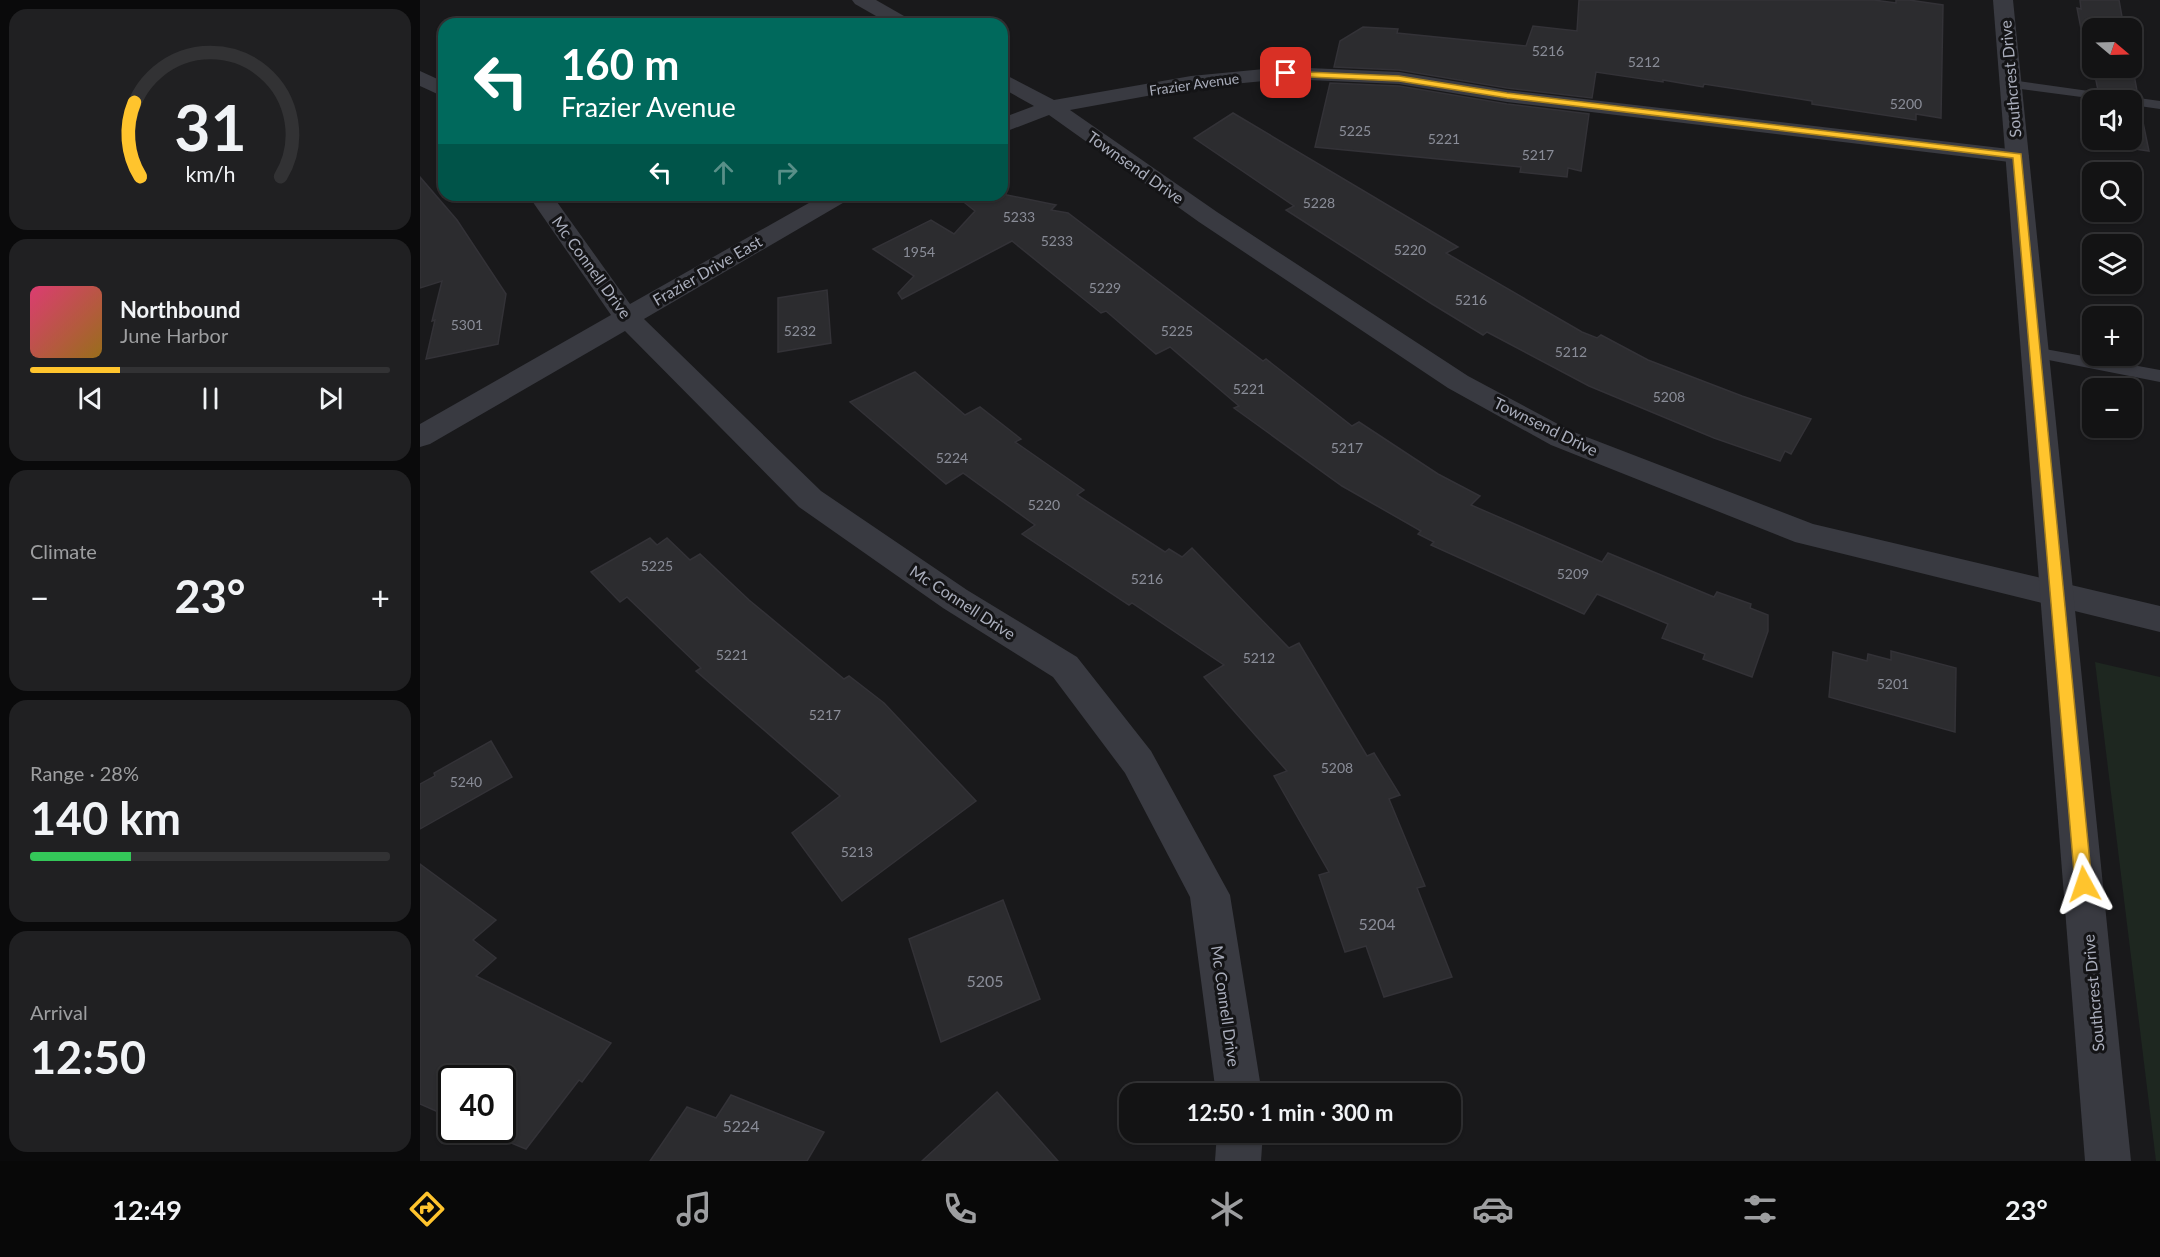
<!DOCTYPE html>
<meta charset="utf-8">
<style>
body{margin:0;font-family:Lato,sans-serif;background:#202022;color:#f1f3f6;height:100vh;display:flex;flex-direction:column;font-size:22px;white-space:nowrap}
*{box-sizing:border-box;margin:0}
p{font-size:20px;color:#9d9ea0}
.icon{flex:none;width:33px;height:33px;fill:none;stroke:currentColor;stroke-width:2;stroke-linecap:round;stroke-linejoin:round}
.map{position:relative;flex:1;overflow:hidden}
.side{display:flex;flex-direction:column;gap:9px;padding:9px;background:#0a0a0b;width:420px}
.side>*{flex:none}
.guide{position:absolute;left:18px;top:18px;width:570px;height:183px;border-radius:18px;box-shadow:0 2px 4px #0004,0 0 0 2px #323234;background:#00695c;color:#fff;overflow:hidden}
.needle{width:39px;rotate:109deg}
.controls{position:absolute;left:1662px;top:18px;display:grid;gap:12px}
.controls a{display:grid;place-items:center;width:60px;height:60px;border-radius:12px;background:#131314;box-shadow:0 2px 4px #0004,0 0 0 2px #323234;font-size:30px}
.speed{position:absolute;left:18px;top:1065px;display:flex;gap:12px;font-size:30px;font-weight:700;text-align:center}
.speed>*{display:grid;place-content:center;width:78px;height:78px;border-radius:50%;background:#131314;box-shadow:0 2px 4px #0004,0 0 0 2px #323234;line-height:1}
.speed .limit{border:3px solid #111;border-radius:9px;background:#fff;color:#111}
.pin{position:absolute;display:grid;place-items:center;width:51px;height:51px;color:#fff;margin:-26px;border-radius:12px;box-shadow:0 3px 9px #0006}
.me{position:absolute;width:66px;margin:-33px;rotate:355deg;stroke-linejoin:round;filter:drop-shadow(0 0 4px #0008)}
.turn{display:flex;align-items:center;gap:21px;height:126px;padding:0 24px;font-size:27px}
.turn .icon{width:78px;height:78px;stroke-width:2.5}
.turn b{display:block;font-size:42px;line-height:51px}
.lanes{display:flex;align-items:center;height:57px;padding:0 24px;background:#0003;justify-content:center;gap:30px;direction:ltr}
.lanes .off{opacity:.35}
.big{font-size:45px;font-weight:700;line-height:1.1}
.side .widget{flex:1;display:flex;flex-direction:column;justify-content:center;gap:9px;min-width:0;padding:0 21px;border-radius:18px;background:#202022}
.side .dial{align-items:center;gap:0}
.dial svg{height:156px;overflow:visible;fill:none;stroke:#323234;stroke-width:7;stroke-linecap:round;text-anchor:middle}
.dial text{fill:#f1f3f6;stroke:none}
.song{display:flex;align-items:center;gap:18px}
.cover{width:72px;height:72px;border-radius:9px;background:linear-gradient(135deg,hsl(340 70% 55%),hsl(40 70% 35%))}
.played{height:6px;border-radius:3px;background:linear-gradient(90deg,#ffc42d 25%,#323234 25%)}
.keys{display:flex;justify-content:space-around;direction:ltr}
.heat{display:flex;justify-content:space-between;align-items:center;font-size:33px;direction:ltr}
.charge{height:9px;border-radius:4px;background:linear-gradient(90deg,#34c759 28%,#323234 0)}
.trip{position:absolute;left:699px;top:1083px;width:342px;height:60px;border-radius:18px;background:#131314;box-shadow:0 2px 4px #0004,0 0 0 2px #323234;font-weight:700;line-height:60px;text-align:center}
.tab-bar{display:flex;height:96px;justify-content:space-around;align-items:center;background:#080808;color:#9d9ea0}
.tab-bar .icon{width:42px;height:42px}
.tab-bar .active{color:#ffc42d}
.tab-bar b{font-size:27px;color:#f1f3f6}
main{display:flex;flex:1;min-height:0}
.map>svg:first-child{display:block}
</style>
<main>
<section class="side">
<div class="widget dial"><svg viewBox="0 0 100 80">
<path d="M14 69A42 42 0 1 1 86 69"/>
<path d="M14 69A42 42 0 0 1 11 31" stroke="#ffc42d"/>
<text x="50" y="56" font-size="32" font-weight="700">31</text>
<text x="50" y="72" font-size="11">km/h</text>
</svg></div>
<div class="widget">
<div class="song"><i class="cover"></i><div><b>Northbound</b><p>June Harbor</p></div></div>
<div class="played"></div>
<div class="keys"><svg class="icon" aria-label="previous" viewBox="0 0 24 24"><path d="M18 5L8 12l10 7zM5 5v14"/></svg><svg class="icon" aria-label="pause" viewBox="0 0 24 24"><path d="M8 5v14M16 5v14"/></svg><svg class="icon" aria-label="next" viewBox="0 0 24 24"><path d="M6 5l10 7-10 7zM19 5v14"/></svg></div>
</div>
<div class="widget"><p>Climate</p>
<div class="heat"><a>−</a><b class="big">23°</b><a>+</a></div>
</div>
<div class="widget"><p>Range · 28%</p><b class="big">140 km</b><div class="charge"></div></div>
<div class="widget"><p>Arrival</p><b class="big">12:50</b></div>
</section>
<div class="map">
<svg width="1740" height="1161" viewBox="0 0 1740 1161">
<rect width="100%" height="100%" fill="#19191b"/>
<polygon fill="#1e2720" points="1675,662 1740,677 1740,1161 1736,1161"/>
<g fill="#2c2c2f" stroke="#333237" stroke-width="1.5">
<polygon points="1159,0 1454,0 1476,3 1476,0 1489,0 1523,5 1521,118 1496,114 1496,120 1392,104 1392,101 1310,88 1284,84 1283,87 1243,80 1243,82 1176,72 1172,98 1087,88 979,70 914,67 920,41 943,27 978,29 977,33 1106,46 1113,26 1157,31"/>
<polygon points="1660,0 1699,0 1704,28 1672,28 1672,68 1712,68 1712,64 1718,96 1678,90 1674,71 1669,70 1657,8 1661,9"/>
<polygon points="910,83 979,86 1087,104 1169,114 1161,171 1148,168 1147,177 1100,172 1101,167 895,147"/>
<polygon points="1712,107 1720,108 1729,151 1688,145 1687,140 1712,140"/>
<polygon points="813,113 1038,247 1026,253 1162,332 1177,338 1181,335 1228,360 1322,396 1391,419 1371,454 1365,451 1360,461 1294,438 1169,386 1067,332 1063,335 1012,304 866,210 874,206 774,138"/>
<polygon points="0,177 37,220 86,294 78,344 6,359 15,320 12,321 22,281 0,288"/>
<polygon points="582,194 636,205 631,210 648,213 843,361 846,359 932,426 939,422 1018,474 1060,496 1051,505 1182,562 1188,553 1294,597 1297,592 1331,604 1330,608 1348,615 1348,631 1332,677 1283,659 1285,654 1242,638 1248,624 1177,594 1164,614 1011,545 1014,542 998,534 1001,531 922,486 814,408 819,406 750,347 736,354 686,311 681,313 592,241 482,299 478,293 494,276 453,249 511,220 534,234 555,211 535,195 569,197"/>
<polygon points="407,290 411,343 358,352 358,298"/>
<polygon points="495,372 545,415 560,407 601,439 595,442 664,490 657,495 745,552 749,549 762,557 772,548 869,648 879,643 947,756 954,753 980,795 969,799 1005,886 997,888 1032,977 964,997 946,946 925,952 899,875 909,872 854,776 867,771 784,677 804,665 712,603 709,605 602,534 615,525 543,473 526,484 430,402"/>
<polygon points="230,538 237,545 247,538 270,560 280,554 329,600 424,679 429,676 464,703 556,801 422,901 372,833 420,796 276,671 281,668 207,597 200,602 171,572"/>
<polygon points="1471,651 1536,668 1535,732 1409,697 1413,652 1447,661 1448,654 1471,660"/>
<polygon points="71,741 92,777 0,829 0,784 15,776 14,773"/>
<polygon points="0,864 76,920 53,940 76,958 56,976 191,1043 162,1082 159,1080 106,1149 59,1130 82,1130 82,1078 32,1078 32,1118 0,1104"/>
<polygon points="583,900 620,999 521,1042 489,939"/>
<polygon points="577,1092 638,1161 502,1161"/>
<polygon points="311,1095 404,1132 387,1161 230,1161 267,1107 296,1118"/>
</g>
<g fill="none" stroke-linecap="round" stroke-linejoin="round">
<g fill="#393a41" fill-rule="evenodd">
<polygon points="1591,80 1740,101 1740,109 1712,105 1712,100 1684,100 1586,87 1584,84 1586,81"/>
<polygon points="1614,347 1740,370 1740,382 1608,356 1605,352 1608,348"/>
</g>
<g fill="#393a41" fill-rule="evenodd">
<polygon points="432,0 456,0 491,20 494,24 470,24 435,4"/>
<polygon points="866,67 979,72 1087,90 1606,151 1609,156 1606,161 1598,163 1087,102 979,84 866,79 771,88 650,110 797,212 1048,376 1151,431 1393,524 1740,606 1740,632 1375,542 1131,445 1028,388 779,222 629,115 582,133 582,118 614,106 582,88 582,73 634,100 771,76"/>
<polygon points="0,71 24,82 24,97 0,86"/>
<polygon points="108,195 132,195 210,304 403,195 432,195 428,200 224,319 401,491 547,590 657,657 731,751 810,895 842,1094 796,1094 770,897 705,773 633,677 523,608 379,507 205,331 10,444 0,447 0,424 191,315"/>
<polygon points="797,1132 843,1132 841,1161 795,1161"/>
</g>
<polygon fill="#393a41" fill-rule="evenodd" points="1573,0 1593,0 1711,1161 1665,1161"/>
</g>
<polygon fill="#ffc42d" stroke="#a67f1d" stroke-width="1.5" points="863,71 979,76 1087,93 1601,154 1672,884 1670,889 1664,892 1658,889 1655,884 1593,158 1087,98 979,81 866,76 863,75"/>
<g text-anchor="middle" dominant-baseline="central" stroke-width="6" stroke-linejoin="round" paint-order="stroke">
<g font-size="14" fill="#8a8d98">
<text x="1128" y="50">5216</text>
<text x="1224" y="61">5212</text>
<text x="1486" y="103">5200</text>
<text x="935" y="130">5225</text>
<text x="1024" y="138">5221</text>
<text x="1118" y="154">5217</text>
<text x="899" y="202">5228</text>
<text x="599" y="216">5233</text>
<text x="637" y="240">5233</text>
<text x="990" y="249">5220</text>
<text x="499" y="251">1954</text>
<text x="685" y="287">5229</text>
<text x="1051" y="299">5216</text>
<text x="47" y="324">5301</text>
<text x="380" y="330">5232</text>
<text x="757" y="330">5225</text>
<text x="1151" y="351">5212</text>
<text x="829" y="388">5221</text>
<text x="1249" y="396">5208</text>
<text x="927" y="447">5217</text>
<text x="532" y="457">5224</text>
<text x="624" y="504">5220</text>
<text x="237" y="565">5225</text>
<text x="1153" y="573">5209</text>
<text x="727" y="578">5216</text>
<text x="312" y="654">5221</text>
<text x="839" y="657">5212</text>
<text x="1473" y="683">5201</text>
<text x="405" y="714">5217</text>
<text x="917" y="767">5208</text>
<text x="46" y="781">5240</text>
<text x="437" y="851">5213</text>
</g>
<g font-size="14" fill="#aaaebc" stroke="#141416">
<text transform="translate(774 84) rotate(-8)">Frazier Avenue</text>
</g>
<g font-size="16" fill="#aaaebc" stroke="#141416">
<text transform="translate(1590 79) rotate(-95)">Southcrest Drive</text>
<text transform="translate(716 167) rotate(35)">Townsend Drive</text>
<text transform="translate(172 267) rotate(54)">Mc Connell Drive</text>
<text transform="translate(287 270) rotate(-30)">Frazier Drive East</text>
<text transform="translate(1126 426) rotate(26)">Townsend Drive</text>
<text transform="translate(543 602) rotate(33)">Mc Connell Drive</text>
<text transform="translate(1673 993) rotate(-95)">Southcrest Drive</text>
<text transform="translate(806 1006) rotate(82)">Mc Connell Drive</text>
</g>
<g font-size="16" fill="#8a8d98">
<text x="957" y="923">5204</text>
<text x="565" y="980">5205</text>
<text x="321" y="1125">5224</text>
</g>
</g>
</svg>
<div class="controls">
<a><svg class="needle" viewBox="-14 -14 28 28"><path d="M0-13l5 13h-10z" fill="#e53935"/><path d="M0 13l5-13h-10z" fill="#9d9ea0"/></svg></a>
<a><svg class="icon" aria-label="sound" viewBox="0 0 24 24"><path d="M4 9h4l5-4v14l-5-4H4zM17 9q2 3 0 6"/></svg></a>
<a><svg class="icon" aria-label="search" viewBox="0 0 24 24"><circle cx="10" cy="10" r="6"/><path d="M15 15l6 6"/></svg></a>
<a><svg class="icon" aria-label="layers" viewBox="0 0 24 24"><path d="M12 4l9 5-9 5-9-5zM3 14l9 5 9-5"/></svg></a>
<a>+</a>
<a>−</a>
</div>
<div class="speed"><div class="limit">40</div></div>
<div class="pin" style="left:866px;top:73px;background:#d93025"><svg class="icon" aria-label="arrive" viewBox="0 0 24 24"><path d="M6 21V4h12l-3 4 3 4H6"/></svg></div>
<svg class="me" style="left:1664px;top:884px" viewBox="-20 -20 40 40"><path d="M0-17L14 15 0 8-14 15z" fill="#ffc42d" stroke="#fff" stroke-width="4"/></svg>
<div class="trip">12:50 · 1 min · 300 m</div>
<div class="guide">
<div class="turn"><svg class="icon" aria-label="left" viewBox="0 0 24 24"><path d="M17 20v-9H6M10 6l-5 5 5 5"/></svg><div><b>160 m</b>Frazier Avenue</div></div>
<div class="lanes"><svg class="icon" aria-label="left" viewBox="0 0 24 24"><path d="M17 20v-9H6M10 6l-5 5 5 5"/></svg><svg class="icon off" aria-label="ahead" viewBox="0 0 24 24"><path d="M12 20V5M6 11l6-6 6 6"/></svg><svg class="icon off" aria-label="right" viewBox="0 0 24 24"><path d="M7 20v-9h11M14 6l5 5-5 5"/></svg></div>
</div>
</div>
</main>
<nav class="tab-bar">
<b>12:49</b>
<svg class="icon active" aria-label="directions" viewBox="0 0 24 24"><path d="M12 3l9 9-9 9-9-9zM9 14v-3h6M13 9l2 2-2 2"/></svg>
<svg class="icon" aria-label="music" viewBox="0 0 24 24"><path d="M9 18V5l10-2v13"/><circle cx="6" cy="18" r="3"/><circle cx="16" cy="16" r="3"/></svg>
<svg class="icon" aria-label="phone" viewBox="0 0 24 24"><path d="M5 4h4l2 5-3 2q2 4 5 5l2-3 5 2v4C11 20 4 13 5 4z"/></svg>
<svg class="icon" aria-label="climate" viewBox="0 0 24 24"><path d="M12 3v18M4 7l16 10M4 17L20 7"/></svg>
<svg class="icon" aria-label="car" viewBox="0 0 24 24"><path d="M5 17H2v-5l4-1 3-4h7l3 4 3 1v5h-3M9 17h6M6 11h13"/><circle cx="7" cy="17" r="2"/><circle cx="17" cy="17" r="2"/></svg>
<svg class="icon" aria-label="filters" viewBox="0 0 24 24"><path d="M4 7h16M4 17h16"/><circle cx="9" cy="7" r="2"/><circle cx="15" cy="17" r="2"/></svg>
<b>23°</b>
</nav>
